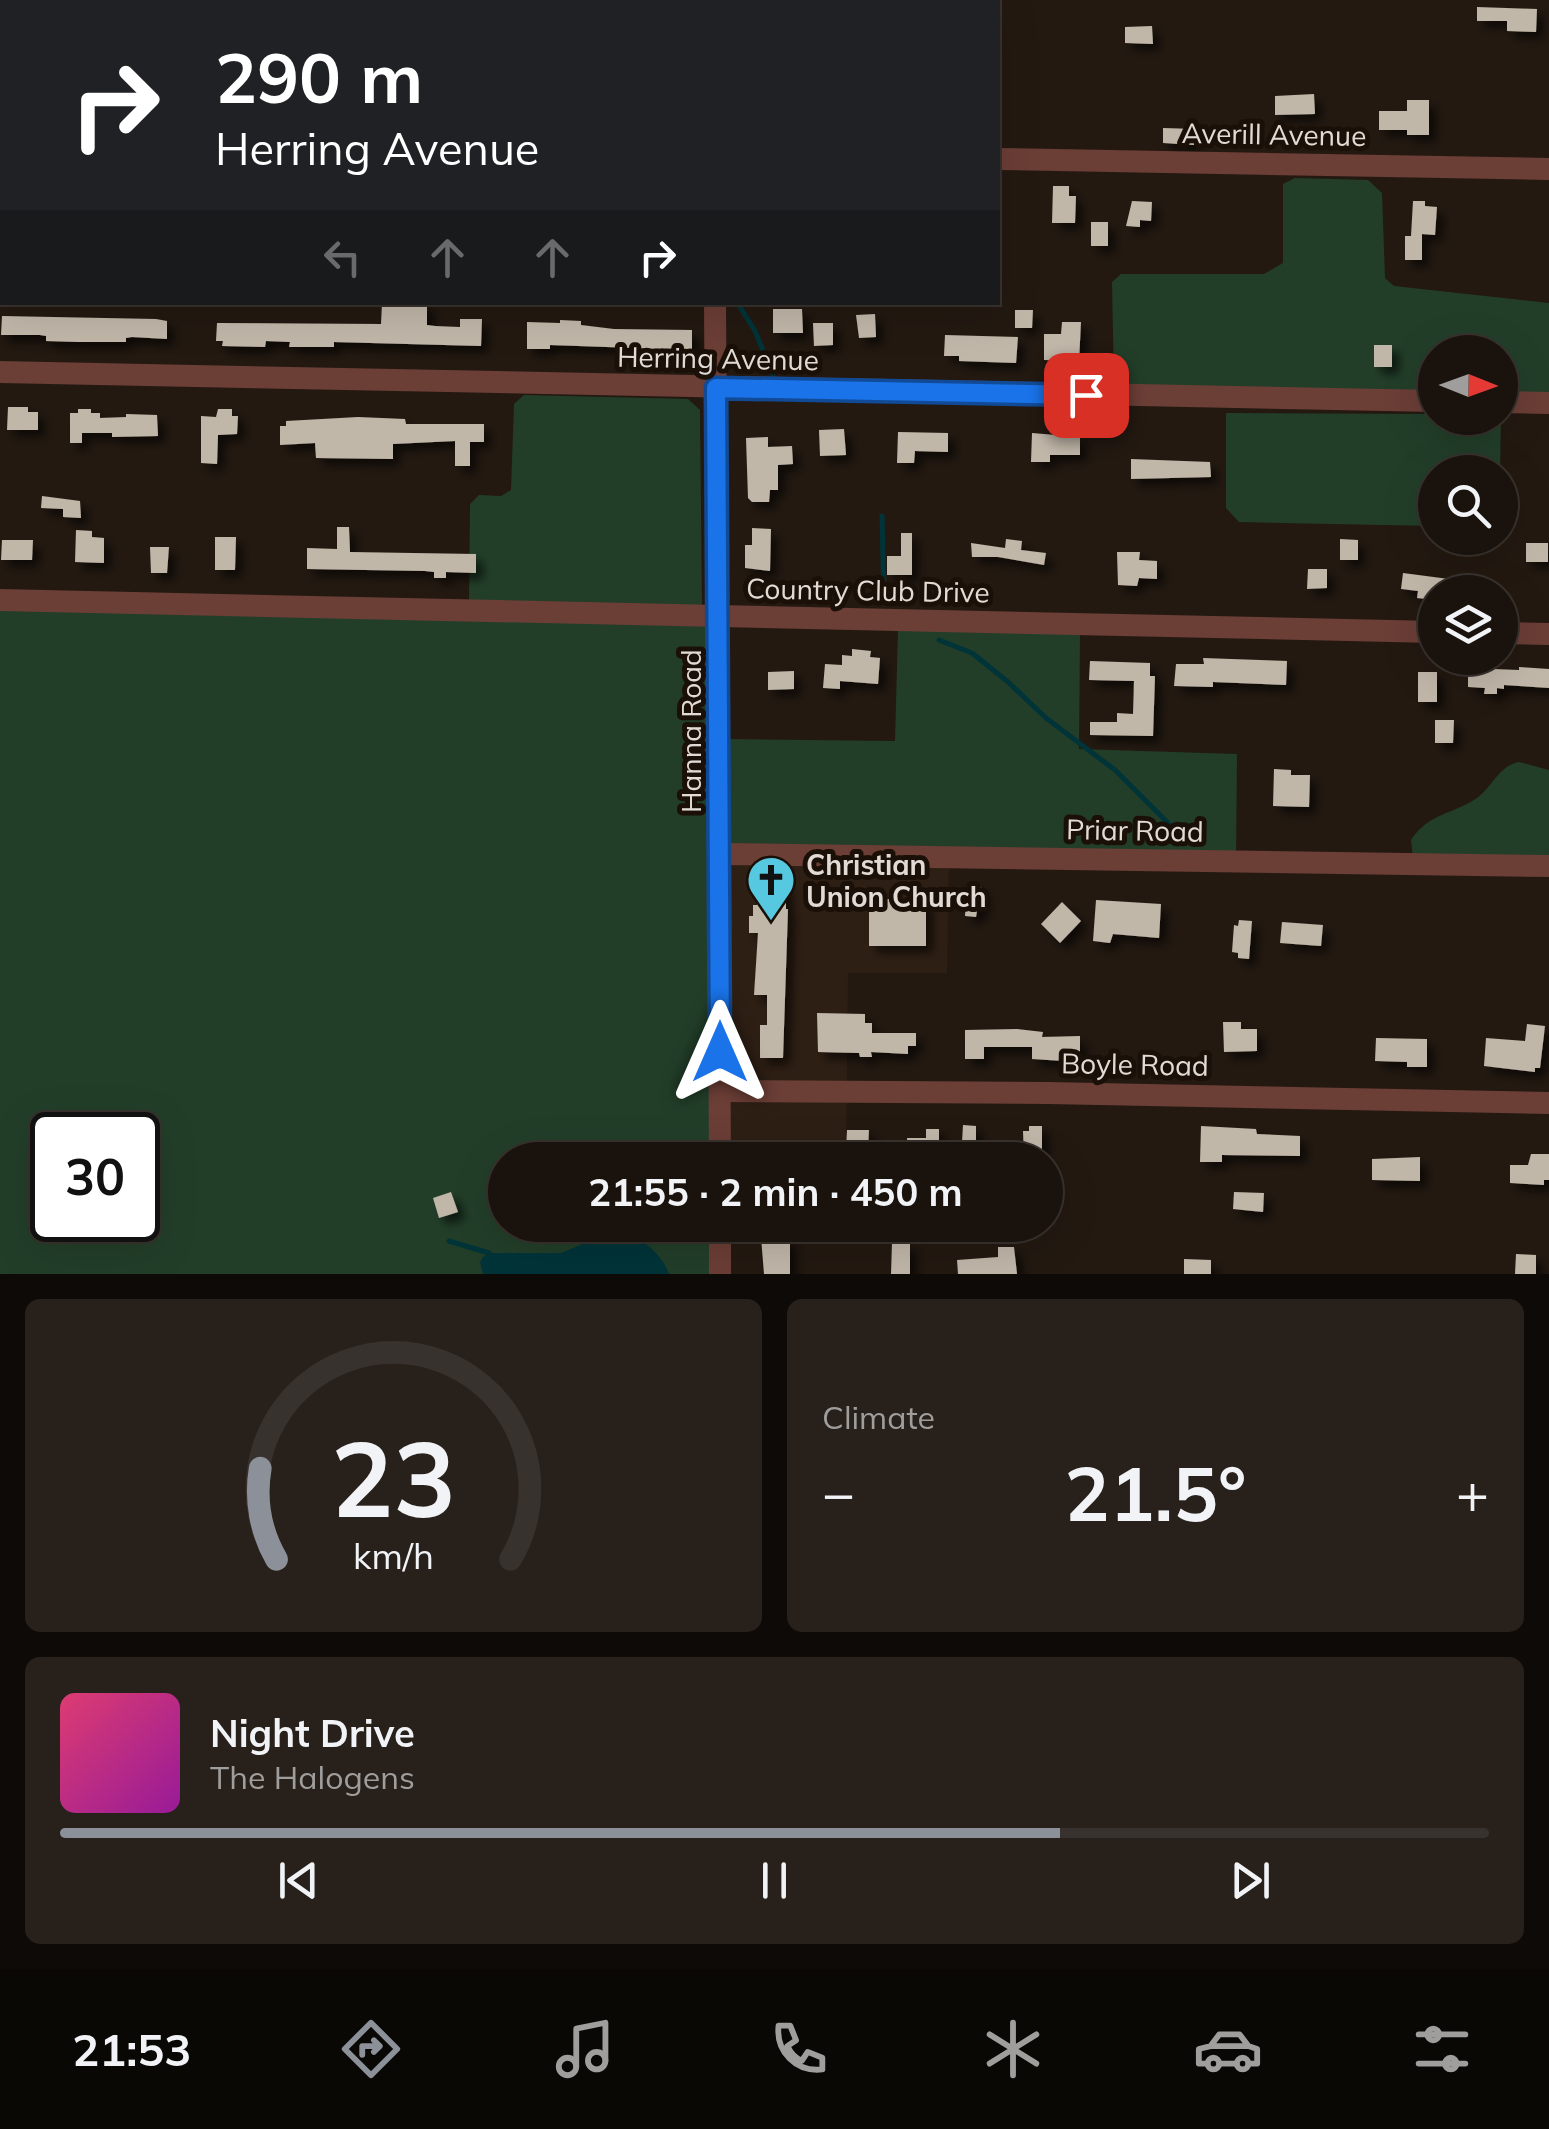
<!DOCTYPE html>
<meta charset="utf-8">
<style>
body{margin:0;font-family:Mulish,sans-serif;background:#27201b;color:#f1f3f6;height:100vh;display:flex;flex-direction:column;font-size:38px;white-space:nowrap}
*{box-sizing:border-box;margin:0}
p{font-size:32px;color:#9f9e9d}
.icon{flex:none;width:55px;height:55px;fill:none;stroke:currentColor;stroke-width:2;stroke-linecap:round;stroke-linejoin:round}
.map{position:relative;height:1274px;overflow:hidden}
.side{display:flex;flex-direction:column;gap:25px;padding:25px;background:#0e0a07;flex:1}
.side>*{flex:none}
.guide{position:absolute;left:0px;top:0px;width:1000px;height:305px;box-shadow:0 10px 40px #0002,0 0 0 2px #38322e;background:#202124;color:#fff;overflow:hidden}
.needle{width:65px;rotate:91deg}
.tools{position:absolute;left:1418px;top:335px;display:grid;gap:20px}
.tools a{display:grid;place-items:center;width:100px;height:100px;border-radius:50%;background:#1a130d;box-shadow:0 10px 40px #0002,0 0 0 2px #38322e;font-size:50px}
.speed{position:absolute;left:30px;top:1112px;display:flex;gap:20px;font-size:50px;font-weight:700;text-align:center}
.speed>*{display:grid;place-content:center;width:130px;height:130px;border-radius:50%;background:#1a130d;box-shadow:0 10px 40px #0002,0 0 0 2px #38322e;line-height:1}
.speed .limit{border:5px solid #111;border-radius:15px;background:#fff;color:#111}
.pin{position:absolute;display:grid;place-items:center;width:85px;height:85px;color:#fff;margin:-42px;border-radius:20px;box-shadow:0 5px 15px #0006}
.me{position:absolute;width:110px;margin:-55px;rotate:0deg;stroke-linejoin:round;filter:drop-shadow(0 0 8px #0008)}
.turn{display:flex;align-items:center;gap:35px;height:210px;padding:0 50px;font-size:45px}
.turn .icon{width:130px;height:130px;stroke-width:2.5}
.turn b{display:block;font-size:70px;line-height:85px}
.lanes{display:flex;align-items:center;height:95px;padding:0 50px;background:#0003;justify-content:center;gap:50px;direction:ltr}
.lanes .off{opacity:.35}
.big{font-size:75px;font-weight:700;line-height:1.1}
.side .widget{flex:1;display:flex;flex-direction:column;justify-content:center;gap:15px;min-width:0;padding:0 35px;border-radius:15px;background:#27201b}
.side .dial{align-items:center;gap:0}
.dial svg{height:260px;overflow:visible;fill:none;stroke:#38322e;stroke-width:7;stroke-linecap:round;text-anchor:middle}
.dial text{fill:#f1f3f6;stroke:none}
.song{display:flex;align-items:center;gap:30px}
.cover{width:120px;height:120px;border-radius:15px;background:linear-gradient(135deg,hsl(340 70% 55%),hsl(300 70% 35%))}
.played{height:10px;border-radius:5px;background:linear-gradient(90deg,#8c9099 70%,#38322e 70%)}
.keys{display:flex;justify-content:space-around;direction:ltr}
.heat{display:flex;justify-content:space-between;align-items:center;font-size:55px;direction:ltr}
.side .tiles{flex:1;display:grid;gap:25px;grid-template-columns:1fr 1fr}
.widget:last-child{grid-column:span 2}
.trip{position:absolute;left:488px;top:1142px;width:575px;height:100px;border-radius:50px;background:#1a130d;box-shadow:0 10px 40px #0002,0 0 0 2px #38322e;font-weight:700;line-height:100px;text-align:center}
.tabs{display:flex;height:160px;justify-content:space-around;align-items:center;background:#0a0805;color:#9f9e9d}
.tabs .icon{width:70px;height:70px}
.tabs .current{color:#8c9099}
.tabs b{font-size:45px;color:#f1f3f6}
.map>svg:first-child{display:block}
</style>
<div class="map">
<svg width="1549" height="1274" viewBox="0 0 1549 1274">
<defs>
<filter id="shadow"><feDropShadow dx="7" dy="7" stdDeviation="5" flood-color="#0009"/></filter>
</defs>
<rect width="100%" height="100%" fill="#231911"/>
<polygon fill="#2e1f14" points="712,847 949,852 947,973 848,973 846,1160 712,1160"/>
<g fill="#223e29" fill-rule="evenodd">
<polygon points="1295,178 1368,180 1382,193 1385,278 1394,286 1549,303 1549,401 1500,402 1500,352 1435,352 1435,400 1114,384 1112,282 1121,274 1264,274 1283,263 1283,184"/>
<polygon points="524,395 688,399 700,410 702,608 469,601 470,504 479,495 501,496 511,490 514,404"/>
<polygon points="1226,413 1435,414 1435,418 1500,418 1501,415 1500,472 1435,472 1435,526 1239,522 1226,508"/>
<path d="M0 607 705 625 708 650 712 1160H505V1225H712V1274H0ZM52 1135H138V1220H52Z"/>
<polygon points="898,629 1080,633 1079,749 1237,754 1236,860 729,847 729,739 895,741"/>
<path d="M1519 762 1549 770V859H1413L1411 840C1430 812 1452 815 1477 798 1492 787 1500 765 1519 762Z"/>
</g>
<path fill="#013439" d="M613 1231C638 1235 660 1250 669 1274H483L480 1262 483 1257 489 1253H561Z"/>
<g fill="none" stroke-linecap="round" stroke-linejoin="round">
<g stroke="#013439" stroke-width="5">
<polyline points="737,302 755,331 773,375"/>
<polyline points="882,516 884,602"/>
<polyline points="939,640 972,653 1007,681 1046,718 1115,770 1173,828"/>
<polyline points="449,1241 489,1253"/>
</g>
</g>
<g fill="#c1b7a9" filter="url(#shadow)">
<polygon points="1477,7 1537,9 1536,32 1507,31 1507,21 1477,21"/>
<polygon points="1152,26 1153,44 1125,43 1125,27"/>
<polygon points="1314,94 1315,114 1275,115 1275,96"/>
<polygon points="1407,100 1429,100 1429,135 1407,135 1407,130 1379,130 1379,111 1407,111"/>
<polygon points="1163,128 1195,129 1194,145 1163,143"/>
<polygon points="1053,186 1069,186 1069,196 1076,196 1075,223 1052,223"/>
<polygon points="1132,201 1152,202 1151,221 1140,220 1140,227 1126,226"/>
<polygon points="1413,201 1425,201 1425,206 1437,207 1435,235 1422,234 1422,260 1405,260 1405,236 1411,236"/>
<rect x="1091" y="222" width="17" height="24"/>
<polygon points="382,303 427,303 427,325 435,326 460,327 460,319 482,319 481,346 334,342 334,347 289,347 290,342 266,341 265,347 222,346 223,341 216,341 217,323 381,324"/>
<polygon points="773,309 802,309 803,333 773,333"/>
<polygon points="1015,310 1033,310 1032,328 1015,328"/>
<polygon points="875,314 876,337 859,338 856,315"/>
<polygon points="2,316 156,319 167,321 167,339 132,337 126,338 126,342 78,342 46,341 46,336 40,335 1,335"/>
<polygon points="560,320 581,321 581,325 614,329 692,330 692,350 550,345 550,349 527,349 527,322 560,323"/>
<polygon points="1062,322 1081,322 1079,361 1044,360 1044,334 1061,334"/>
<polygon points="813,323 833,323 833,345 814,346"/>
<polygon points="945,335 1018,337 1016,363 959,361 959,356 944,356"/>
<rect x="1374" y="345" width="18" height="22"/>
<polygon points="8,407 28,407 28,412 38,412 38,430 7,430"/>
<polygon points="78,409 91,409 91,413 100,413 100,418 126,417 126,414 157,415 158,436 112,437 112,433 82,433 82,443 70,443 70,413 78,413"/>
<polygon points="218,409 232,409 232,416 238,416 237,434 218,435 217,464 201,463 201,416 216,417"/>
<polygon points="358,417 405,419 406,424 484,424 484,442 470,442 470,466 455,466 455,441 393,444 393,459 316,458 315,443 280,445 280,426 286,426 286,421"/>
<polygon points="844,429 846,455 820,456 819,430"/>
<polygon points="898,432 948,433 948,452 915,451 914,463 897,463"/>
<polygon points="1032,433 1080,437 1080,455 1050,455 1050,462 1031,462"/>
<polygon points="768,437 768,447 792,446 793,464 778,465 778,490 770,490 769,502 752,502 748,498 746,438"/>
<polygon points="1131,459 1210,462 1211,477 1131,479"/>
<polygon points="42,496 80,501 81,518 63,517 63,509 41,508"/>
<polygon points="337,527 349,527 350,552 476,554 476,573 446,572 446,578 434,578 434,572 425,571 307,569 307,548 337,549"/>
<polygon points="752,528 771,529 770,571 745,568 745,545 752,545"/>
<polygon points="76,530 92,531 92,537 104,538 104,563 75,562"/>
<polygon points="901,533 912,533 912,575 887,575 887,556 901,556"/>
<polygon points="215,537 236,537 235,570 215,570"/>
<polygon points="1006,539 1022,541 1021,550 1046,553 1044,565 998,557 972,557 971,543 1005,548"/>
<polygon points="1340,539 1358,540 1358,560 1340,560"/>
<polygon points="2,540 33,540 32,560 1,560"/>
<rect x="1526" y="543" width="22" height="19"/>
<polygon points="150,547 169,547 167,573 151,573"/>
<polygon points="1117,552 1140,552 1139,560 1157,561 1157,579 1139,578 1137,586 1118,585"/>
<polygon points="1308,569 1327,569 1327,588 1307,589"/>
<polygon points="1403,573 1464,581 1462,592 1435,592 1435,600 1417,598 1418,591 1401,589"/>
<polygon points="852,649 871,651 870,657 880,658 878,684 840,681 840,689 823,688 825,664 842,665 842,655 852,656"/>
<polygon points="1203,658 1287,661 1286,685 1213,682 1213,687 1174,686 1176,664 1204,664"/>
<polygon points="1090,661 1150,663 1150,676 1155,676 1153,736 1090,735 1090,722 1117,722 1117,713 1133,714 1134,681 1089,680"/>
<polygon points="1519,667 1549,669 1549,688 1504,685 1504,689 1497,688 1497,694 1484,694 1485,688 1468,687 1468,668 1519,670"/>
<polygon points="794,671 794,689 768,690 768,672"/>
<rect x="1418" y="672" width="19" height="30"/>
<polygon points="1435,720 1454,720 1453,743 1435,743"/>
<polygon points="1274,769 1291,770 1291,775 1310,775 1309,807 1273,806"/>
<polygon points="757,884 786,884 786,909 788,909 783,1058 760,1058 760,1025 767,1025 767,995 754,995 758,933 749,933 749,916 753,916 753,905 757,905"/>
<polygon points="967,887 981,887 983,892 982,911 977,911 976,917 965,916"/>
<rect x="869" y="899" width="57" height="47"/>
<polygon points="1096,900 1161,904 1159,938 1113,934 1110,943 1093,941"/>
<polygon points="1062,902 1081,921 1060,943 1041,924"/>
<polygon points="1239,920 1252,921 1249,959 1238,958 1238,953 1232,952 1234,925 1238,926"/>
<polygon points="1282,922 1323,925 1321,946 1280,943"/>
<polygon points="817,1013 865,1014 865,1023 872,1023 872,1033 916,1033 916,1046 908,1046 908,1054 871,1052 872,1057 860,1057 859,1053 818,1052"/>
<polygon points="1223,1022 1241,1022 1241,1029 1257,1029 1257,1051 1224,1052"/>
<polygon points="1527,1024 1545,1026 1540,1068 1535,1068 1535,1072 1484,1066 1486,1038 1525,1041"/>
<polygon points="1017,1029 1043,1032 1042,1037 1080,1036 1080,1062 1032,1059 1032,1047 984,1047 984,1059 965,1059 965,1030"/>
<polygon points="1376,1038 1427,1039 1427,1067 1407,1067 1407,1062 1375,1061"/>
<polygon points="963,1125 976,1126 976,1160 961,1160"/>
<polygon points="1029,1126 1042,1126 1042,1156 1024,1159 1023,1131 1029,1131"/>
<polygon points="1201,1126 1256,1129 1257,1134 1300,1136 1300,1156 1222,1155 1222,1162 1200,1162"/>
<polygon points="926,1129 939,1129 939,1154 908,1154 907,1138 926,1138"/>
<polygon points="847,1130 869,1130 868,1151 846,1150"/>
<polygon points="1531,1154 1549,1154 1549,1180 1544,1180 1544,1185 1510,1183 1510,1165 1528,1165"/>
<polygon points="1420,1157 1420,1181 1372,1180 1372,1159"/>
<polygon points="451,1192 458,1212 439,1218 433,1198"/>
<polygon points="1234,1192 1264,1193 1263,1212 1233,1209"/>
<polygon points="761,1237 790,1238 790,1274 764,1274"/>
<polygon points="892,1243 910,1243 910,1274 891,1274"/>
<polygon points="998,1247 1014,1247 1017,1274 958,1274 957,1260 998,1257"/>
<polygon points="1516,1254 1536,1255 1536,1274 1515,1274"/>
<polygon points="1184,1259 1211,1260 1211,1274 1184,1274"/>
</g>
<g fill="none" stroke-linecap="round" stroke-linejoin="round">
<g stroke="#6b3e36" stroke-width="22">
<polyline points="712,0 712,2"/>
<polyline points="0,141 2,141"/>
<polyline points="998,159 1549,169"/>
<polyline points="715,302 720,1160"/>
<polyline points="0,372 1435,401"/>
<polyline points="1500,402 1549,403"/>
<polyline points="0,600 1435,632"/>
<polyline points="1500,633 1549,634"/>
<polyline points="721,854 1549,866"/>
<polyline points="720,1091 1049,1093 1549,1103"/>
<polyline points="720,1225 720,1274"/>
</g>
</g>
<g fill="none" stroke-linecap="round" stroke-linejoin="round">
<g stroke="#114b97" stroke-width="25">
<polyline id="route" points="720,1052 716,388 1086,395"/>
</g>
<use href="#route" stroke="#1a73e8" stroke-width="18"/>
</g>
<defs>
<g id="church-pin" transform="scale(2.5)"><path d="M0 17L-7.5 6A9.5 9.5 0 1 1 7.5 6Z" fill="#56c9e1" stroke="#1a1008"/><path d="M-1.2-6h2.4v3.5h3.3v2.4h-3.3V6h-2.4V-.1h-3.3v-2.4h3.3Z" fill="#111"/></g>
</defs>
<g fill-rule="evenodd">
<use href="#church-pin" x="771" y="880"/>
</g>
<g text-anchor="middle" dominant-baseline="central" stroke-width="10" stroke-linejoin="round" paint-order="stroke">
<g font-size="28" fill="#e2dbd5" stroke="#1a1008">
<text transform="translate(1274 134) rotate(1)">Averill Avenue</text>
<text transform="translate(718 358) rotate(1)">Herring Avenue</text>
<text transform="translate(868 590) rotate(1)">Country Club Drive</text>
<text transform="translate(690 731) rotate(-90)">Hanna Road</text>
<text transform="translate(1135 830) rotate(1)">Priar Road</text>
<text transform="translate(1135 1064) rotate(1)">Boyle Road</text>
</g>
<g font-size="28" font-weight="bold" fill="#e2dbd5" stroke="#1a1008" text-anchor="start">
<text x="806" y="864">Christian<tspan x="806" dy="32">Union Church</tspan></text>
</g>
</g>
</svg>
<div class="tools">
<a><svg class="needle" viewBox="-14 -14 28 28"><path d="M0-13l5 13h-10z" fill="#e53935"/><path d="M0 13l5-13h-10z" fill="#9f9e9d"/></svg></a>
<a><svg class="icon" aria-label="search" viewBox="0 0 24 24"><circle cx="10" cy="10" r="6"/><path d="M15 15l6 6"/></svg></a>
<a><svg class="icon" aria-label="layers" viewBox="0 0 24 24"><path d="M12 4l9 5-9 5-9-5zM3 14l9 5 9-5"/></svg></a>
</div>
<div class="speed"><div class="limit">30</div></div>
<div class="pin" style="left:1086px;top:395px;background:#d93025"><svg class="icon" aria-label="arrive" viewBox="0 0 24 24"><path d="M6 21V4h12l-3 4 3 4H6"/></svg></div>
<svg class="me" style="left:720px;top:1052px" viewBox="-20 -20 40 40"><path d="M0-17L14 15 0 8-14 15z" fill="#1a73e8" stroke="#fff" stroke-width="4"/></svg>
<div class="trip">21:55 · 2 min · 450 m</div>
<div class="guide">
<div class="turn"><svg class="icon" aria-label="right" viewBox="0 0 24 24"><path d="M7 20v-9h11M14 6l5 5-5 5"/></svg><div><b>290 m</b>Herring Avenue</div></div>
<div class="lanes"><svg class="icon off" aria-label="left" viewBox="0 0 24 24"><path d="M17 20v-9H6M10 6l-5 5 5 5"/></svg><svg class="icon off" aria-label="ahead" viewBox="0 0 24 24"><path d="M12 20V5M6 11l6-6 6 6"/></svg><svg class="icon off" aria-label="ahead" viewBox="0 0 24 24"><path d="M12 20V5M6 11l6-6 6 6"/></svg><svg class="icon" aria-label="right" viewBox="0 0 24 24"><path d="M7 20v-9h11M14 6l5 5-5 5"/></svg></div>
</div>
</div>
<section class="side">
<div class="tiles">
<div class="widget dial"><svg viewBox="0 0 100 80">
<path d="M14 69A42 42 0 1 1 86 69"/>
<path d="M14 69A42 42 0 0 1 9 41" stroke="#8c9099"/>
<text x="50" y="56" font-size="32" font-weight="700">23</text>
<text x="50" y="72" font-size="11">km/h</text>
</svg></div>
<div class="widget"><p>Climate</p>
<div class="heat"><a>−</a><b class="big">21.5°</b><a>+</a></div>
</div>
<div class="widget">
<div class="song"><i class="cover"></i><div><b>Night Drive</b><p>The Halogens</p></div></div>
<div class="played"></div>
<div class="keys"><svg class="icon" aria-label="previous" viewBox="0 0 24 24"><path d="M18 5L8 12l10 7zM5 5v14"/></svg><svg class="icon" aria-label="pause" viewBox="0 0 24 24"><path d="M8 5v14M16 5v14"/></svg><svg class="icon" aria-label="next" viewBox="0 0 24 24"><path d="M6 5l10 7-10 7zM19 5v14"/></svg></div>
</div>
</div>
</section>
<nav class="tabs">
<b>21:53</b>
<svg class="icon current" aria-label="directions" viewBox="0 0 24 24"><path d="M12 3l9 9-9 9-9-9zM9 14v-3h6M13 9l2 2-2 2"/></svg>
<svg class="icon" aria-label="music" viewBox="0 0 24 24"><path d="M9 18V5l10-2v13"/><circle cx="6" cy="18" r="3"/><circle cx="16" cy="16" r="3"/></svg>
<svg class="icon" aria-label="phone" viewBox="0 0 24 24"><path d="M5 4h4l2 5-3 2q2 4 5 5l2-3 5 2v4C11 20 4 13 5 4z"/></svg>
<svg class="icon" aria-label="climate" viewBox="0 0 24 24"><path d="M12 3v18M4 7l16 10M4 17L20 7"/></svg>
<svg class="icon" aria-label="car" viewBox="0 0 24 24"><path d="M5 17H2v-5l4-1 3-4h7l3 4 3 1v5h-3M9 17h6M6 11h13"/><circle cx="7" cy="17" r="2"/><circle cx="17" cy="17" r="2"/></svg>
<svg class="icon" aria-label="filters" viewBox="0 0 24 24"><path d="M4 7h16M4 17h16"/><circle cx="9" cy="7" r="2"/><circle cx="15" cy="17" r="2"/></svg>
</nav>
